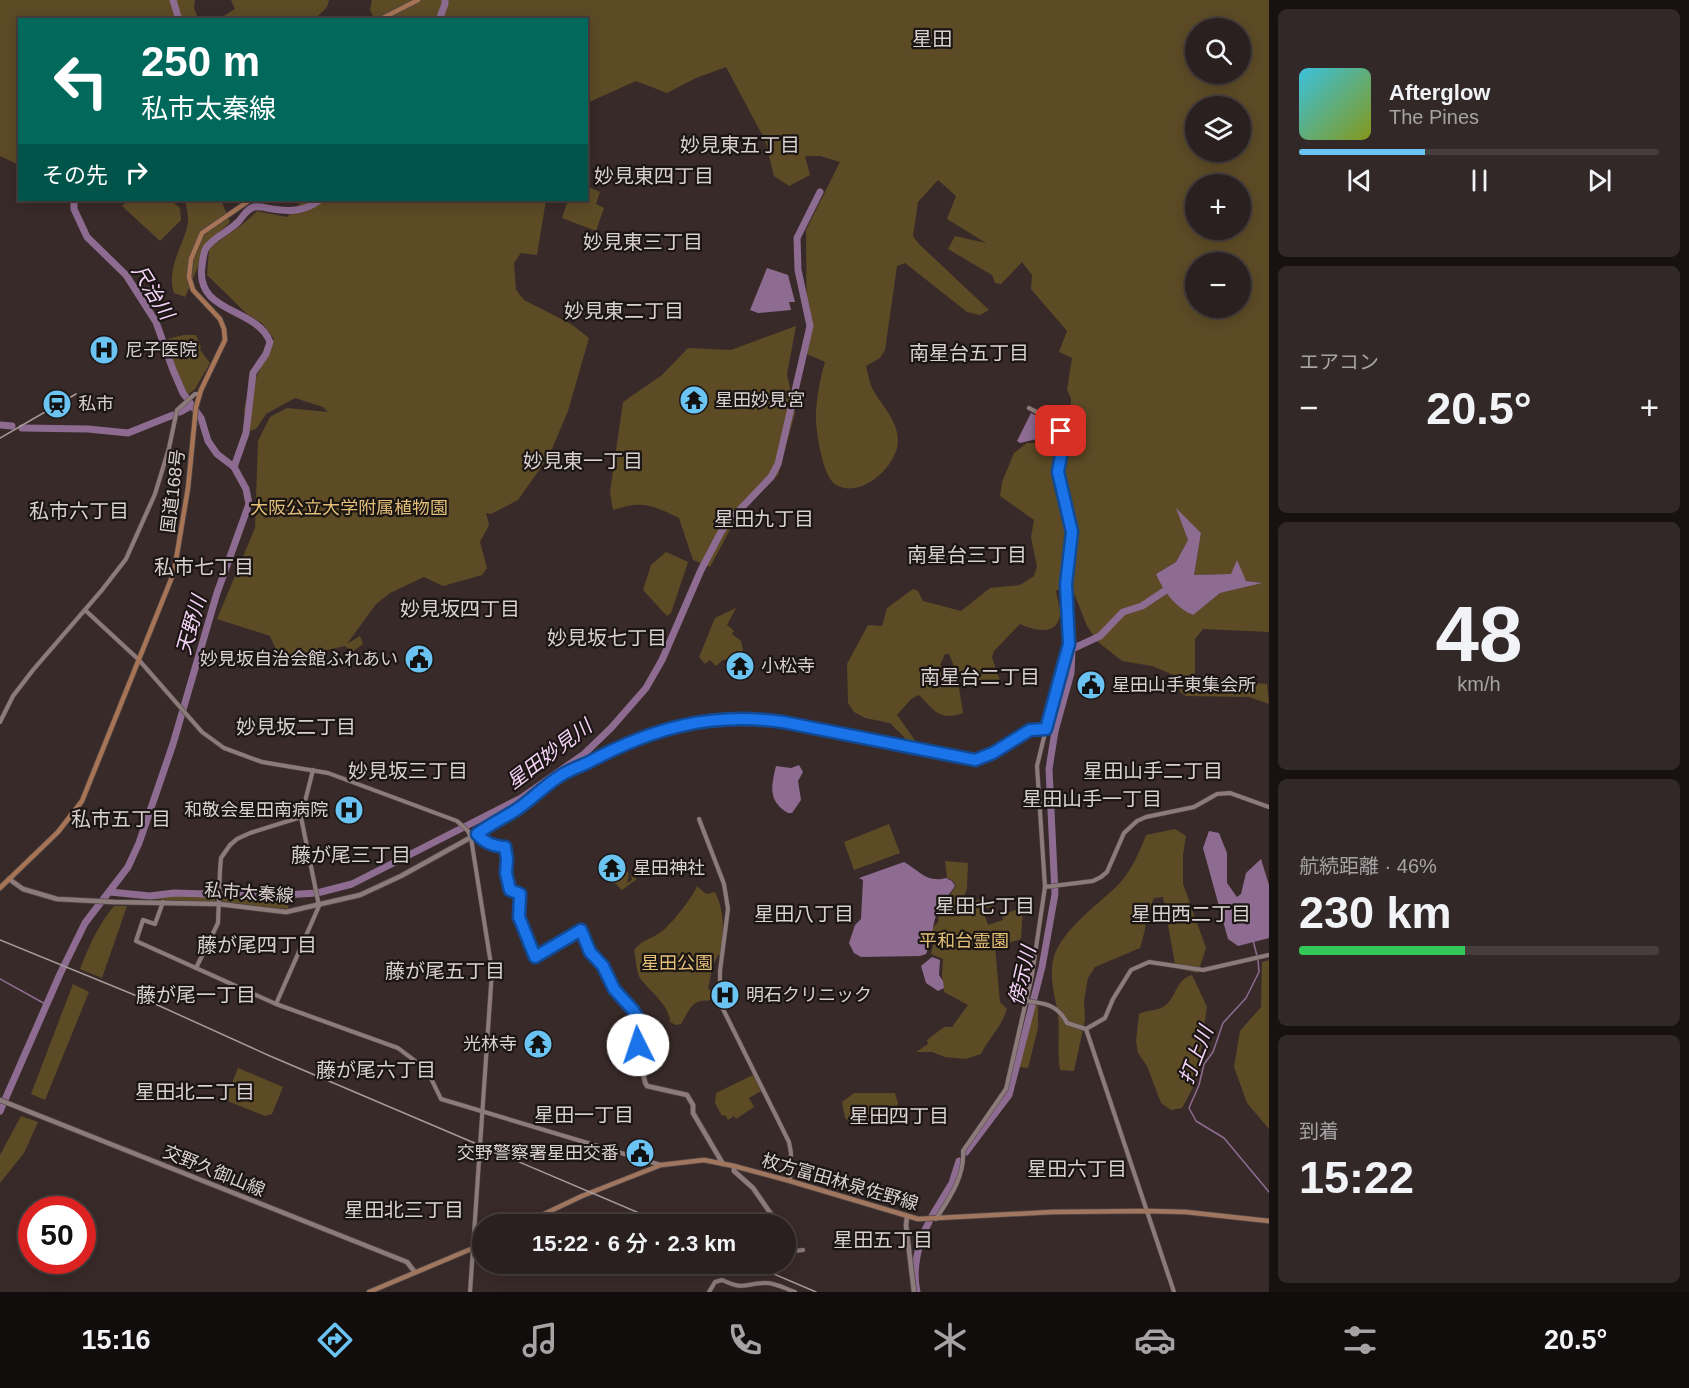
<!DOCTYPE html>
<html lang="ja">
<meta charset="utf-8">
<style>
body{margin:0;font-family:Arial,"Noto Sans JP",sans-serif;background:#322828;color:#f1f3f6;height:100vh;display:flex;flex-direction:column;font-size:22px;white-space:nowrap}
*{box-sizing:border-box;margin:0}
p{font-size:20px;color:#a5a3a4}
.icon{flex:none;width:33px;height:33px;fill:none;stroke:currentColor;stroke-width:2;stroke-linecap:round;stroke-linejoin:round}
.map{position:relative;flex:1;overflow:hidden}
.sheet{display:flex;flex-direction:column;gap:9px;padding:9px;background:#171211;width:420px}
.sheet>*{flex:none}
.banner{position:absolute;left:18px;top:18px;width:570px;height:183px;border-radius:0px;box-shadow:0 3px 15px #0003,0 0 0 2px #463e3d;background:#00695c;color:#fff;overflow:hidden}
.controls{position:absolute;left:1185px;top:18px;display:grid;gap:12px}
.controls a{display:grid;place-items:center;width:66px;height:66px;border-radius:50%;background:#2a201f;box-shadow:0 3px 15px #0003,0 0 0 2px #463e3d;font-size:30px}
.speed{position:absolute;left:18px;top:1196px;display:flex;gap:12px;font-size:30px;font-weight:700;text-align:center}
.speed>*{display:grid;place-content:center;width:78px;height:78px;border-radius:50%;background:#2a201f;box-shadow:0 3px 15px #0003,0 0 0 2px #463e3d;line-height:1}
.speed .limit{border:9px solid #d22;background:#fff;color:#111}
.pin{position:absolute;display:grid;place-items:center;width:51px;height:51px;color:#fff;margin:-26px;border-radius:12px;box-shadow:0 3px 9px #0006}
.me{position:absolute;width:66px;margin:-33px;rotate:356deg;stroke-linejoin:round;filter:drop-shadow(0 0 4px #0008)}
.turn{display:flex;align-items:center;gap:21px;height:126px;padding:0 24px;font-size:27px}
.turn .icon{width:78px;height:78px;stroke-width:2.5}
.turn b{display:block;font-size:42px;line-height:51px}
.then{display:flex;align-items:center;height:57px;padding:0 24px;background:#0003;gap:12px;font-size:22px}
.big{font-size:45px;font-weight:600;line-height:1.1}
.sheet .card{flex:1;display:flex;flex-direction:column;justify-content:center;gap:9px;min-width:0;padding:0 21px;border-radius:9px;background:#322828}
.sheet .dial{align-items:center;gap:0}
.dial b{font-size:78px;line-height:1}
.song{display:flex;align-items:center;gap:18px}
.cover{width:72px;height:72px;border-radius:9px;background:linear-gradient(135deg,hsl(190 70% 55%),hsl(70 70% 35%))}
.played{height:6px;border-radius:3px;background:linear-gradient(90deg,#6ac3f1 35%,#463e3d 35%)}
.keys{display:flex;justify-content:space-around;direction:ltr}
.heat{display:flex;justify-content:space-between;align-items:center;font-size:33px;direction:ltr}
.charge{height:9px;border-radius:4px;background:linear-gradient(90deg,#34c759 46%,#463e3d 0)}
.trip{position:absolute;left:472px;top:1214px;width:324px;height:60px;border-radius:30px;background:#2a201f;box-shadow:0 3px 15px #0003,0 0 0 2px #463e3d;font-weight:600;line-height:60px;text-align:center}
.menu{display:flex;height:96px;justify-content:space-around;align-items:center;background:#110d0c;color:#a5a3a4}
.menu .icon{width:42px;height:42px}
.menu .on{color:#6ac3f1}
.menu b{font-size:27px;color:#f1f3f6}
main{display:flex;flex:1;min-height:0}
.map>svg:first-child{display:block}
</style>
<main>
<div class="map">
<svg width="1269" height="1292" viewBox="0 0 1269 1292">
<rect width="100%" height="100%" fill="#382a29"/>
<g fill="#5d4b26" fill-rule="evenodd">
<polygon points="0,0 195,0 194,8 197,16 213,19 20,20 19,165 0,156"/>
<polygon points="231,0 329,0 327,7 315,19 219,19 235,9"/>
<path d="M372 0H1269V632L1203 629 1195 639V678L1267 684 1269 704 1249 697 1186 696 1180 692 1176 676 1152 666 1122 661 1098 642 1087 626 1070 583 1056 591C1057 598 1061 609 1060 615 1057 637 1033 630 1020 624L994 651 992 657 1000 681 996 685 957 674 949 654H945L940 665 958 681 963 713C939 721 935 711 919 695L911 699 897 715 917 743 909 742 890 723 865 718 854 712 848 703 847 664 868 625 882 626 887 608 913 589 918 591 923 601 961 611 990 588 1020 585 1034 576 1037 567 1031 537 1034 520 1000 496 1002 482 1014 453 1027 443H1047L1073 430 1070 420 1071 398 1067 390 1072 358 1059 352 1067 331 1031 289 1032 275 1022 262 1001 284 995 283 992 275 948 249 955 236 986 243 947 219 956 196 938 180 918 202 913 236 919 244 989 310 980 315 967 312 905 263 897 266 885 350 880 358 866 366C868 373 869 381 872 388 881 405 898 420 898 441 897 467 861 499 836 485 822 477 815 427 816 412 817 395 820 378 825 362L807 354 806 230 840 162 820 156H805L810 175 789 186 774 176 765 140 726 67 696 78 667 93 636 81 587 103 586 20H375L370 10ZM1196 28H1240V74H1196ZM1196 106H1240V152H1196ZM1196 184H1240V230H1196ZM1196 262H1240V308H1196ZM1177 510 1201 533 1194 575 1231 574 1246 581 1260 583 1220 593 1192 615 1156 574 1176 562 1188 540Z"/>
<polygon points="587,186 600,192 596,204 604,208 596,231 562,218 568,200 586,200"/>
<polygon points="129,200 170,200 180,208 181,220 160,241 122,206"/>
<path d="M185 200H221L230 222 209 242 185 297 174 293C166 267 183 248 188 223 189 216 186 207 185 200Z"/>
<path d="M303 200H546L537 255 521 253 514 263 516 290 524 300 571 324 589 338 568 411 549 456 518 500 491 514 486 513 489 525 480 542 487 568 482 575 443 586 424 577 390 593 376 604 347 644 360 636 363 644 352 652 345 646 322 651 284 668 270 636 217 619 255 528 258 441 270 417 287 408 328 412 323 407 295 398 266 414 256 429 250 431 244 412 246 400 274 339 262 323 247 314 207 275 209 249C225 236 243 226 257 211L287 217Z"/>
<path d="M796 326 787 374 795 413 778 475 739 513 710 567 693 560 679 518C652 505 642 500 613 510L610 492 623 402 662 375 688 348 731 350Z"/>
<polygon points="184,335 196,335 201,348 200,350 210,363 195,389 187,395 169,354 167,339"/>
<polygon points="666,552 688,562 671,613 667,616 643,590 651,565"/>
<polygon points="736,608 727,625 734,631 732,634 741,641 744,655 723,660 716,666 710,660 705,664 699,657 715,618"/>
<polygon points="889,824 900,853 854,870 844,842"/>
<path d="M1175 829 1186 836 1183 855V884L1206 948 1198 973 1179 969 1175 964 1163 897 1154 898C1146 914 1146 931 1140 948L1095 967 1088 978 1084 1001 1085 1020 1074 1071 1060 1070C1057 1052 1060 1033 1058 1015 1055 995 1047 971 1056 951 1069 924 1099 904 1119 884 1131 871 1140 851 1146 835Z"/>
<path d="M945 861 968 863 967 888 961 906 967 909 972 902 981 899 983 902 992 901 993 907 982 908 988 925 1003 920 1002 914 1023 908 1021 939 995 947 1000 1002 1007 1009C1001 1028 990 1036 981 1054L966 1059 945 1057 932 1052H916L928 1044 927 1040 944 1027H952L968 1005 944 992 942 976 943 959 931 954 935 937 932 929 938 922 939 911 956 886 952 880 947 878Z"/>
<polygon points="610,864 612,873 617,875 618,873 613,869 623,865 629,874 627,883 632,880 631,875 637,879 622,890 608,876 606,869"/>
<path d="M697 886 706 894 715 892C725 911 724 934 720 955H718L712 968 708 989 716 993V1000L720 1007 718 1008 710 999 708 1001C692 998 688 1013 681 1024L676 1025 670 1022C670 1005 649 991 640 978 636 972 636 958 634 950 643 939 650 940 661 932 670 926 693 897 697 886Z"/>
<polygon points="173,894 215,895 215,902 149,899"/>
<polygon points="222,895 289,898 288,909 222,902"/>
<path d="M114 906H127L102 978 80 969C89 946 98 925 114 906Z"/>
<polygon points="1269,960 1269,1129 1247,1103 1234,1067 1240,1031 1261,1007 1262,962"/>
<path d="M1192 975 1207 1007 1196 1082 1182 1108 1171 1110 1161 1103 1147 1066 1138 1053 1136 1041 1139 1014C1148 1009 1159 1012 1167 1004 1177 994 1177 979 1192 975Z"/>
<polygon points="73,984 89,992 45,1100 31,1094"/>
<polygon points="1034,1005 1038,1006 1038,1028 1028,1068 1019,1067"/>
<polygon points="238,1068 283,1087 272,1114 265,1116 225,1100"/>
<polygon points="753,1075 761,1091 749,1098 754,1107 736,1119 734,1116 728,1120 725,1115 722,1116 715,1103 716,1093"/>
<polygon points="854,1093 895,1093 898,1103 892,1121 856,1126 845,1118 842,1102"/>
<polygon points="21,1116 38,1122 24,1153 0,1183 0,1155"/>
</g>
<g fill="#8e6c92">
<polygon points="767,268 788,275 795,302 789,302 791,310 758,313 750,310"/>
<polygon points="1031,413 1053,425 1058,434 1020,443 1017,441"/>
<path d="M1176 508 1201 533 1194 575 1231 574 1237 560 1246 581 1262 583 1220 593 1193 615C1176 608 1163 591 1156 574L1176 562 1188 540Z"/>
<path d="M799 765 803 772 798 781 801 800 792 813H788C768 801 771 787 776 766L791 768Z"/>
<polygon points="1209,831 1219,833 1227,853 1227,883 1237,897 1241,894 1246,873 1261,859 1269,885 1269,938 1238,946 1228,939 1203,848"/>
<path d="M904 862C921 872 927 883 946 878L952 881 955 886C950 894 941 903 938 911 931 925 934 938 926 954L920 956 861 957 854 953 849 943 855 925 861 919 863 880 859 878Z"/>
<polygon points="932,957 940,960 939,975 943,981 944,988 938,991 926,983 921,966"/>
</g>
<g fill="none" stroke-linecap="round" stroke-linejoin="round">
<g stroke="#8e6c92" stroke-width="1.5">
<polyline points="1253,940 1257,956"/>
<polyline points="1258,960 1259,972 1246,998 1223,1023 1213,1052 1204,1064 1199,1085 1189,1108 1196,1121 1224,1138 1269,1192"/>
<polyline points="0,979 47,1005"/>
</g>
<g stroke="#8e6c92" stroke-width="7">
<polyline points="173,0 179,20"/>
<polyline points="439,20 445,4 445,0"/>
<polyline points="74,200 74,209 87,237 126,275 156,322 173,370 183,393 201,418 208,441 217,454 234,467"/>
<polyline points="180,412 191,406"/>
<polyline points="0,425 12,426"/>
<polyline points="22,428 88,429 128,433 173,415"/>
<polyline points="110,892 150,896 174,893 268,896 317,893 352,884 521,798 584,754 611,728 646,688 662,660 701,570 721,532 730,520 771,477 778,464 810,326 798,270 797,238 820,192"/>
<path d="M0 1111 60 974 85 923 128 867 139 843 173 744 217 593 249 504 246 489 234 467 246 433 253 373 266 354 270 342C257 307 195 314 202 266 203 260 203 253 206 248 214 237 228 232 238 222 243 217 246 209 254 207 260 206 266 208 272 209 291 212 305 211 320 200"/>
<polyline points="966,1152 1009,1095 1042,967 1055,894 1049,769 1055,731 1071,673 1072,649 1100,636 1123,612 1142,606 1172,586"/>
<polyline points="932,1216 952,1183 959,1161"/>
<path d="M917 1292C912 1270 918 1242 929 1222"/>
</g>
<g stroke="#534847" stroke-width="5">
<g id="tertiary">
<polyline points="1029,408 1054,421 1061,431 1064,439 1058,472 1072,532 1067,584 1068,652 1046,729"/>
<polyline points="85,610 138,659 202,732 224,748 262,762 328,773 457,821 468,831 471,838 492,971 470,1292"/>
<polyline points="0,722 13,696 33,670 102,590 126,559 155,494 169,448 177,410 195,394 199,394"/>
<polyline points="699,819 724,884 728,909 720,971 720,1003 789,1142 791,1153 790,1181"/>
<path d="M477 834C489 825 503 818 516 810 531 800 544 786 559 776 570 769 582 765 593 760 656 727 712 712 783 722L975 760C999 754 1023 726 1046 729L1037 766 1045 887 1032 975 1006 1089 963 1151C965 1176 949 1199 936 1219"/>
<polyline points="1045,887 1093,881 1101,877 1107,872 1124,833 1137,821 1146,817 1194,807 1217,794 1230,793 1269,807"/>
<polyline points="163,902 155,924 143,920 136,941 276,1004 319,906 301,817 313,770"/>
<polyline points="196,968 218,923 220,870 221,858 230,845 237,839 250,833 301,817"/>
<path d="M1026 1001C1045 1003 1058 1005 1067 1023L1086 1029"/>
<polyline points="276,1004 398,1048 427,1070 441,1099 661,1165"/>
<polyline points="786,1252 803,1250"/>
<path d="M709 1292 715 1282 722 1280C746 1291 744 1283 766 1283 776 1283 786 1289 795 1292"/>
<polyline points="1174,1292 1086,1029 1105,1018 1113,999 1131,970 1149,962 1203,970 1269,955"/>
</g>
</g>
<g stroke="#534847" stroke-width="6">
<g id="secondary">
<path d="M9 879 23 889 57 899 114 902 219 904 286 912 360 895 401 876 477 834C485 843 493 846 505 847L507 859 506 873 510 890 520 894 519 917 535 957 581 930 590 952 603 966 613 989 633 1010 640 1022 639 1055 645 1082 647 1086 687 1095 693 1105V1113L723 1164"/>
<polyline points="0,1100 407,1262 414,1271"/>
<polyline points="734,1166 734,1171 753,1188 778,1224"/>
<polyline points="907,1217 906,1225 914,1292"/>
<polyline points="786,1239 788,1252"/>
</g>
</g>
<g stroke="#534847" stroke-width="6">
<g id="primary">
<polyline points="523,1224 582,1196 661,1165 704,1160 734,1166 790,1181 918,1219 1052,1212 1148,1211 1186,1212 1269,1221"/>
<polyline points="369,1292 483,1244"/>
</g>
</g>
<g stroke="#534847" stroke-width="6">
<g id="trunk">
<polyline points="379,20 418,0"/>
<polyline points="0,888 58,832 82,801 174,572 188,488 196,407 201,390 225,340 224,329 220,319 193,290 189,277 191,259 202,233 250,200"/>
</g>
</g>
<use href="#tertiary" stroke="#8c7b7a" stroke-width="4"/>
<use href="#secondary" stroke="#8c7b7a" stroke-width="4.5"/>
<use href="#primary" stroke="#a0765e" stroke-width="4.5"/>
<use href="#trunk" stroke="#a77455" stroke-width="4.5"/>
<g stroke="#a69b9a" stroke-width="1.5">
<polyline points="0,438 76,394"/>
<polyline points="0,940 142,998 270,1056 665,1224"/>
<polyline points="748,1263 816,1292"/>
</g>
</g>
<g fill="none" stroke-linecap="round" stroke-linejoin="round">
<g stroke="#114b97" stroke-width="15">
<path id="route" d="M638 1045 640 1022 633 1010 614 989 603 966 590 952 581 930 535 957 519 917 520 894 510 890 506 873 507 859 505 847C493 846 485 843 477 834 489 825 503 818 516 810 531 800 544 786 560 776 569 770 579 767 589 762 653 728 710 712 783 722L975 760 993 753 1030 730 1046 729 1069 644 1066 584 1072 532 1058 472 1064 439 1061 431"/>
</g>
<use href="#route" stroke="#1a73e8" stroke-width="10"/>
</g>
<defs>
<g id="hospital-disc" transform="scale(1.5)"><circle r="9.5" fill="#6ac3f1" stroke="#1b1514"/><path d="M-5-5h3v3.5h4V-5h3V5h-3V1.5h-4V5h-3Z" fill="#111"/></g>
<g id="temple-disc" transform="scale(1.5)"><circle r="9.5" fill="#6ac3f1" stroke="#1b1514"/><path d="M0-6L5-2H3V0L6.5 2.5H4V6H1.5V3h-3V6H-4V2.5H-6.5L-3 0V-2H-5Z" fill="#111"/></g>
<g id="station-disc" transform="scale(1.5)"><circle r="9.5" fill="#6ac3f1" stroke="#1b1514"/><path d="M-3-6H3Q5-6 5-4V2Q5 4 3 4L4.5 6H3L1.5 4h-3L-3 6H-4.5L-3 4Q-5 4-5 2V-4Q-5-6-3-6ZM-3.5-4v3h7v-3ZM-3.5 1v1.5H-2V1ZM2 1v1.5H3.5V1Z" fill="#111"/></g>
<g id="civic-disc" transform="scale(1.5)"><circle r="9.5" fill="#6ac3f1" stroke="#1b1514"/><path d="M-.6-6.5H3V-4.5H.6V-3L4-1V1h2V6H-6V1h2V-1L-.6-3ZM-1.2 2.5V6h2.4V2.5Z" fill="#111"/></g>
</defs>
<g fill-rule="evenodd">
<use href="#hospital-disc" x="104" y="350"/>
<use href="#temple-disc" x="694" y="400"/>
<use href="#station-disc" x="57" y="404"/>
<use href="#civic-disc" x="419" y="659"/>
<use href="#temple-disc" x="740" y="666"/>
<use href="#civic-disc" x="1091" y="685"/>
<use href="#hospital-disc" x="349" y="810"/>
<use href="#temple-disc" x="612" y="868"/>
<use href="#hospital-disc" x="725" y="995"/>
<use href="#temple-disc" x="538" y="1044"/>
<use href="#civic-disc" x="640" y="1153"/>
</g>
<g text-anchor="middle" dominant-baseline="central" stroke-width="4.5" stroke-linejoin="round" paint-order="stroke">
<g font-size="18" fill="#d9d0cf" stroke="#1b1514" text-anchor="start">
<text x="125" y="350">尼子医院</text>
<text x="715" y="400">星田妙見宮</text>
<text x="78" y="404">私市</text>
<text x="398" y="659" text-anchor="end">妙見坂自治会館ふれあい</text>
<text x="761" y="666">小松寺</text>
<text x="1112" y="685">星田山手東集会所</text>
<text x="328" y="810" text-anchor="end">和敬会星田南病院</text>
<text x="633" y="868">星田神社</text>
<text x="746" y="995">明石クリニック</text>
<text x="517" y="1044" text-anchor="end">光林寺</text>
<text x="619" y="1153" text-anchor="end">交野警察署星田交番</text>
</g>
<g font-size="18" fill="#d9d0cf" stroke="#1b1514">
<text transform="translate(173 491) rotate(-83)">国道168号</text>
<text transform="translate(249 893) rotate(4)">私市太秦線</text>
<text transform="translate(214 1171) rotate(22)">交野久御山線</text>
<text transform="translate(840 1182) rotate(16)">枚方富田林泉佐野線</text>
</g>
<g font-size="18" fill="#e3bf77" stroke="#1b1514">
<text x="349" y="508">大阪公立大学附属植物園</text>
<text x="964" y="941">平和台霊園</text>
<text x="677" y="963">星田公園</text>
</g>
<g font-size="20" fill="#d9d0cf" stroke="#1b1514">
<text x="932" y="39">星田</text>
<text x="740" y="145">妙見東五丁目</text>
<text x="654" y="176">妙見東四丁目</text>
<text x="643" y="242">妙見東三丁目</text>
<text x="624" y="311">妙見東二丁目</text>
<text x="969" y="353">南星台五丁目</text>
<text x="583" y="461">妙見東一丁目</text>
<text x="79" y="511">私市六丁目</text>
<text x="764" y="519">星田九丁目</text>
<text x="967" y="555">南星台三丁目</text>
<text x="204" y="567">私市七丁目</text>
<text x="460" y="609">妙見坂四丁目</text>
<text x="607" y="638">妙見坂七丁目</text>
<text x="980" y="677">南星台二丁目</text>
<text x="296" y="727">妙見坂二丁目</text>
<text x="408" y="771">妙見坂三丁目</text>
<text x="1153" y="771">星田山手二丁目</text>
<text x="1092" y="799">星田山手一丁目</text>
<text x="121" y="819">私市五丁目</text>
<text x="351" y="855">藤が尾三丁目</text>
<text x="985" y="906">星田七丁目</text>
<text x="804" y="914">星田八丁目</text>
<text x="1191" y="914">星田西二丁目</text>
<text x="257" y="945">藤が尾四丁目</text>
<text x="445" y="971">藤が尾五丁目</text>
<text x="196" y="995">藤が尾一丁目</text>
<text x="376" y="1070">藤が尾六丁目</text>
<text x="195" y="1092">星田北二丁目</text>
<text x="584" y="1115">星田一丁目</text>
<text x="899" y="1116">星田四丁目</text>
<text x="1077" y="1169">星田六丁目</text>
<text x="404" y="1210">星田北三丁目</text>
<text x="883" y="1240">星田五丁目</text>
</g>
<g font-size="20" font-style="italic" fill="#f5d4f8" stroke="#1b1514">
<text transform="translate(153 292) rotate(58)">尺治川</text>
<text transform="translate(191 625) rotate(-74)">天野川</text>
<text transform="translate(549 754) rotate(-37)">星田妙見川</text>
<text transform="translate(1022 976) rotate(-77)">傍示川</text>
<text transform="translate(1196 1055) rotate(-69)">打上川</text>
</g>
</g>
</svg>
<div class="controls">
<a><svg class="icon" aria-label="search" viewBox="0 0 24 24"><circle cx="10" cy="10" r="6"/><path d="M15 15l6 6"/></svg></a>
<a><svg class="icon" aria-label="layers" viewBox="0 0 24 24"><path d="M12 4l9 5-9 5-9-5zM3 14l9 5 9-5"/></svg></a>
<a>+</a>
<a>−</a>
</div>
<div class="speed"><div class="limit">50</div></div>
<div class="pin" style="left:1061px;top:431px;background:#d93025"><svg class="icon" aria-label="arrive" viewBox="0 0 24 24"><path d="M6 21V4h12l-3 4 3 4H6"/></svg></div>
<svg class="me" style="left:638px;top:1045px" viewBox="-20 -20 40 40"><circle r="19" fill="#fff"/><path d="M0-13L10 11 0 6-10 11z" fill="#1a73e8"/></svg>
<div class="trip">15:22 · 6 分 · 2.3 km</div>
<div class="banner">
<div class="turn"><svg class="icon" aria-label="left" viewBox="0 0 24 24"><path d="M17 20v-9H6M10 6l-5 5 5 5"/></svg><div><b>250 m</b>私市太秦線</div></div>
<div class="then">その先<svg class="icon" aria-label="right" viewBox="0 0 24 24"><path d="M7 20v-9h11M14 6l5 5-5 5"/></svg></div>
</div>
</div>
<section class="sheet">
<div class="card">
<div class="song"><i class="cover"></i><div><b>Afterglow</b><p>The Pines</p></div></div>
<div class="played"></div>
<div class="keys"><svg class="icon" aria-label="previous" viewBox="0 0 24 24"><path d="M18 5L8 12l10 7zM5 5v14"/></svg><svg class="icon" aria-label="pause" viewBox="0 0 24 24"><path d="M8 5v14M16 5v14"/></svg><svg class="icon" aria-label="next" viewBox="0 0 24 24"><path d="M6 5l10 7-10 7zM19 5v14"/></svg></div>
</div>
<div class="card"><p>エアコン</p>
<div class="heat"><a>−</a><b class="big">20.5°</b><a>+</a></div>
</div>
<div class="card dial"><b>48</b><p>km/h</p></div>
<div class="card"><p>航続距離 · 46%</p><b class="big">230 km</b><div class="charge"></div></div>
<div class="card"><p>到着</p><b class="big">15:22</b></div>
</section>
</main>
<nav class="menu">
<b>15:16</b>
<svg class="icon on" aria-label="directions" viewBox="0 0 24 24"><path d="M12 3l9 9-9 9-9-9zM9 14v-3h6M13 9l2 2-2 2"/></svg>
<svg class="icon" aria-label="music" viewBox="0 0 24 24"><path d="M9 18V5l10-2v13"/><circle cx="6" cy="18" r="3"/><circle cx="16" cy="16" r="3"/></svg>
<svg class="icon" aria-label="phone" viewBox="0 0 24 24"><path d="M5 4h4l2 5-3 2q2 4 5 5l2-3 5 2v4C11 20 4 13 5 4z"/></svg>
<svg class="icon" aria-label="climate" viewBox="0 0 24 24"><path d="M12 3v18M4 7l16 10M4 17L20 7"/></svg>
<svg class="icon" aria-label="car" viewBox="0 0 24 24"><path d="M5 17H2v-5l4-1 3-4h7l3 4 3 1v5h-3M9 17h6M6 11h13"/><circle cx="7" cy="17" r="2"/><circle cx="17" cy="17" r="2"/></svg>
<svg class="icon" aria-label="filters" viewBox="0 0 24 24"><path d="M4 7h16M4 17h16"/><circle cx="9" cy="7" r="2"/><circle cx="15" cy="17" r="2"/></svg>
<b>20.5°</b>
</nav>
